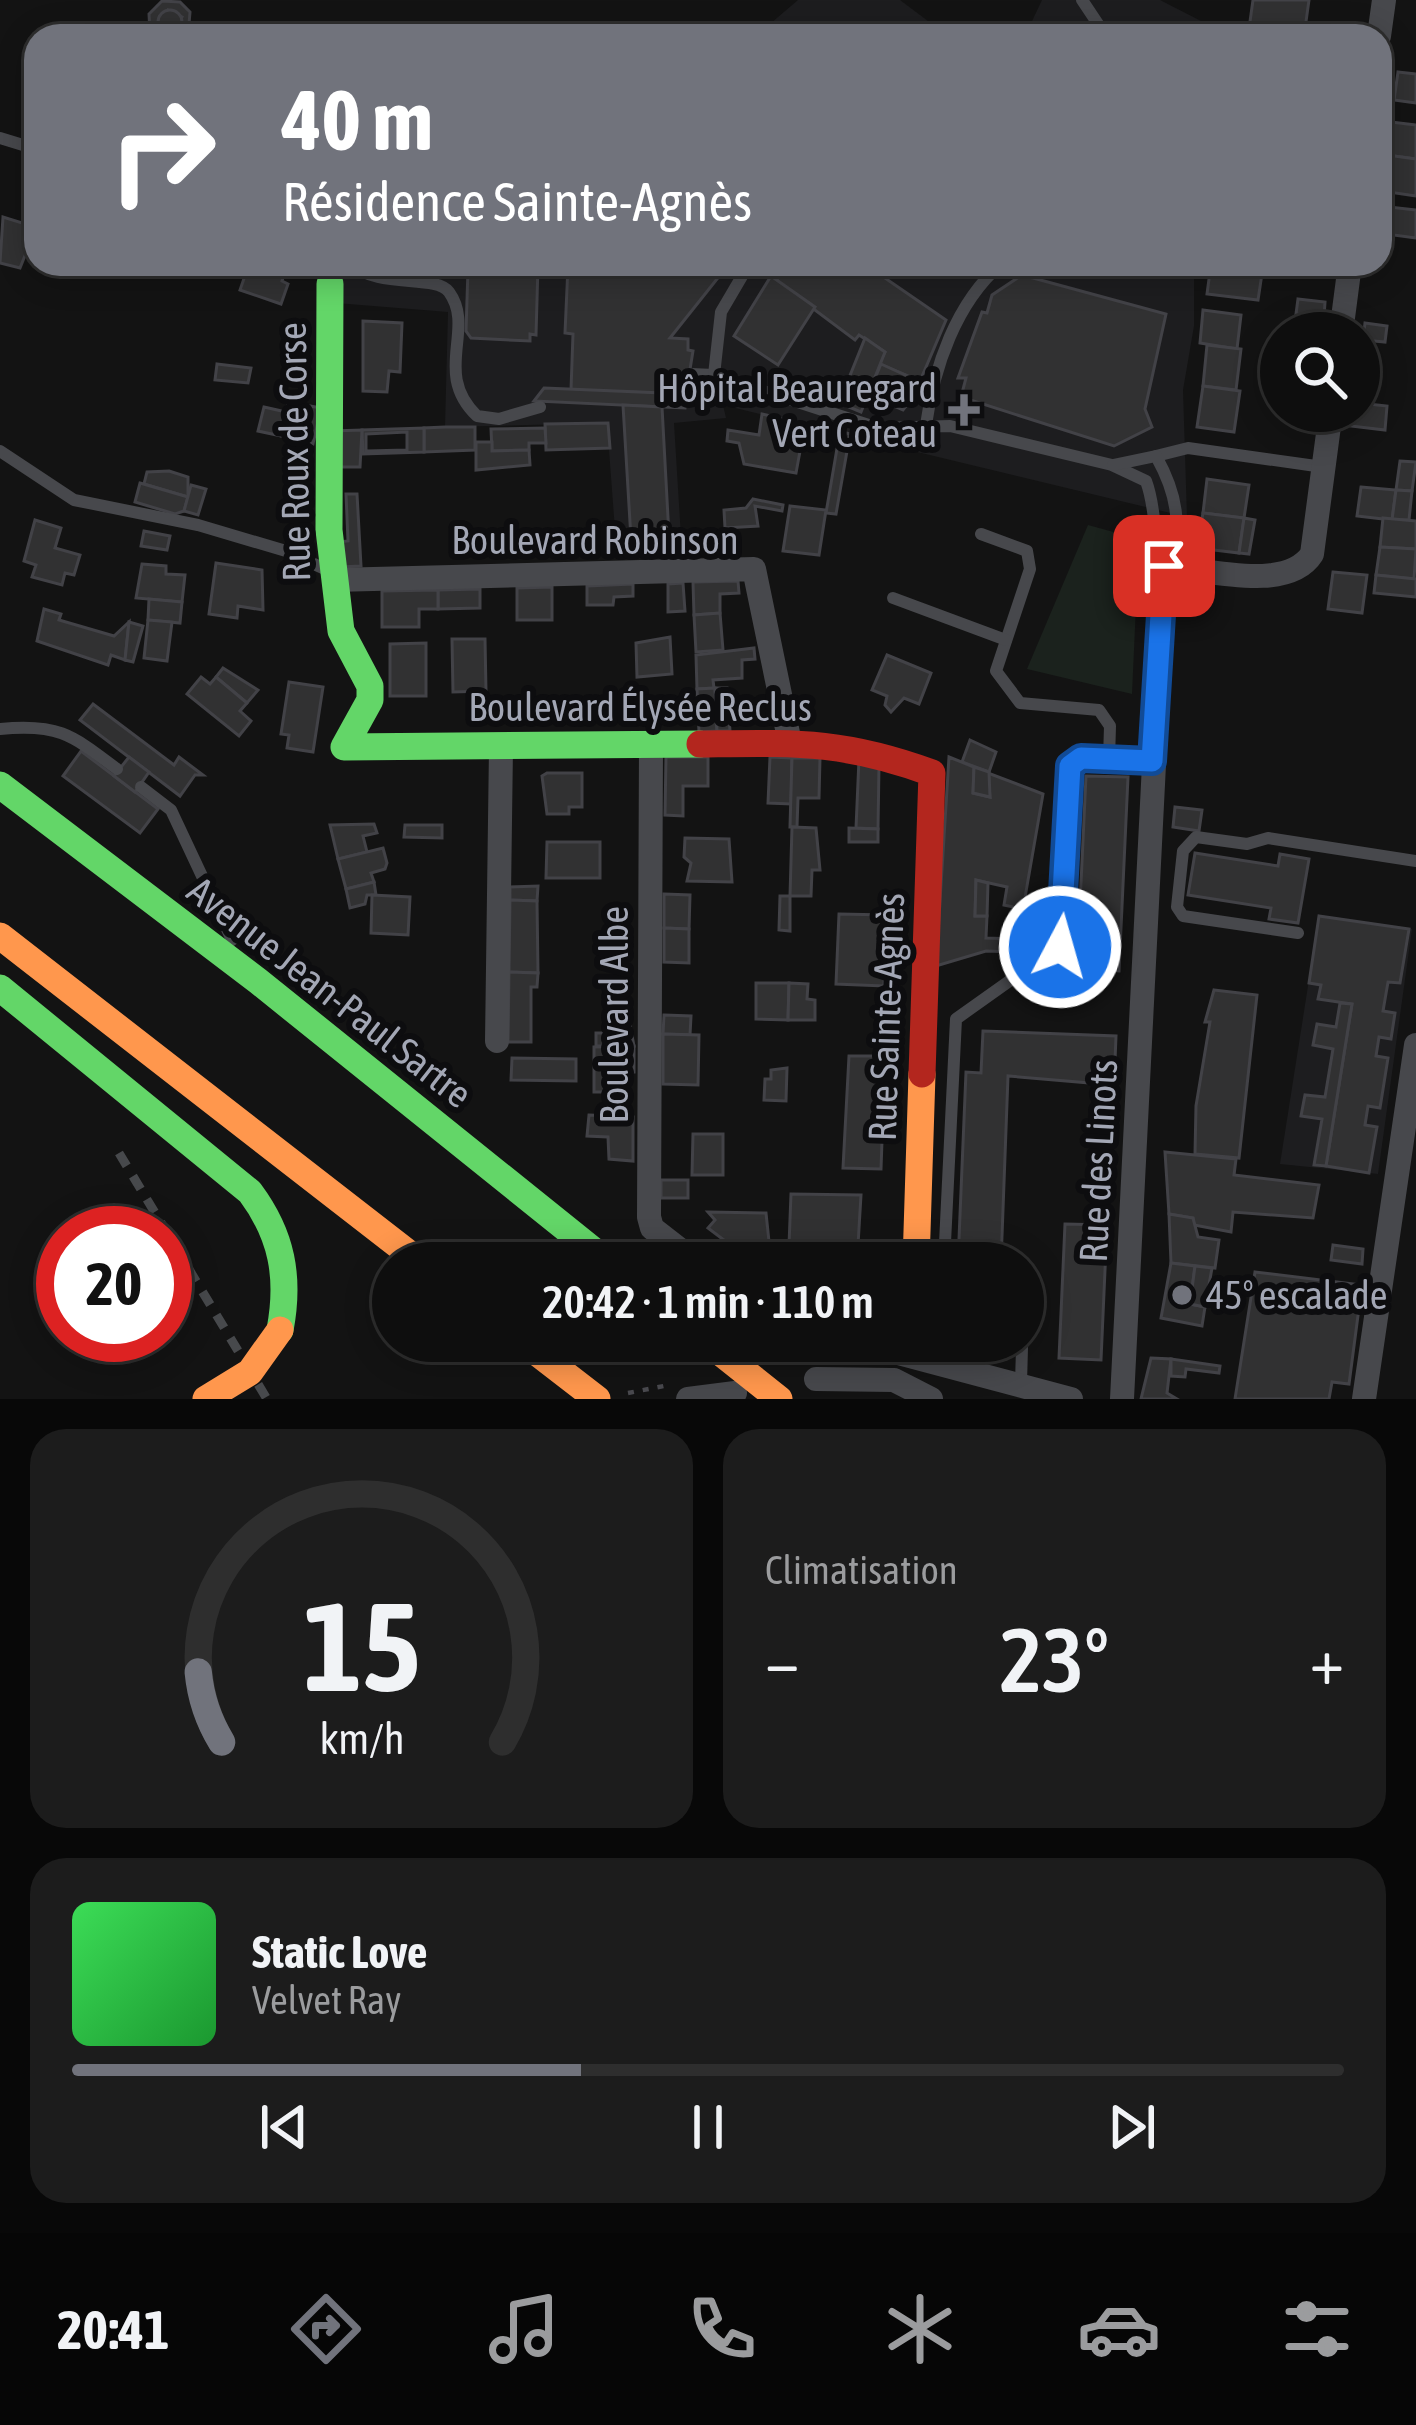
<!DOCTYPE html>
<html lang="fr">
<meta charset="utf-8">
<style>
body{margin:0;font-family:"Asap Condensed",sans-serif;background:#1c1c1c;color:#f1f3f6;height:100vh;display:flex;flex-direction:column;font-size:45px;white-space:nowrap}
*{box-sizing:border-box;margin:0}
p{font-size:39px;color:#9b9c9e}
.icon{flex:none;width:66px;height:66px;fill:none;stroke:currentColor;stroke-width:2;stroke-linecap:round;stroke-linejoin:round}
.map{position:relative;height:1399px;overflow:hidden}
.panel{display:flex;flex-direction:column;gap:30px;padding:30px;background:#080808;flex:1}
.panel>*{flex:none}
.hud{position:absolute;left:24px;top:24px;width:1368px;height:252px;border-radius:36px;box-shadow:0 6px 30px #0003,0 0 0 3px #2e2e2e;background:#71737c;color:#fff;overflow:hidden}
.tools{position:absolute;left:1260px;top:312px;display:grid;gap:24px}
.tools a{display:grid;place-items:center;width:120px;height:120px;border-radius:50%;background:#0e0e0e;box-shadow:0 6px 30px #0003,0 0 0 3px #2e2e2e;font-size:60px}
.speed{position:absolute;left:36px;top:1206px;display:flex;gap:24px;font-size:60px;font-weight:700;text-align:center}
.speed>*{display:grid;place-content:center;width:156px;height:156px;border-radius:50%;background:#0e0e0e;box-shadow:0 6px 30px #0003,0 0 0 3px #2e2e2e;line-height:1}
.speed .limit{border:18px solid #d22;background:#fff;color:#111}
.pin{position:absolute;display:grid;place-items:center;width:102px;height:102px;color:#fff;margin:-51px;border-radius:24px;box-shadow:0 6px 18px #0006}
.me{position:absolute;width:132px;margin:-66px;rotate:6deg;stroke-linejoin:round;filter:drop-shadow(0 0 9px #0008)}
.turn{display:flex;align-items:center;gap:42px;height:252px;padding:0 60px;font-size:54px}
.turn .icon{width:156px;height:156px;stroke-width:2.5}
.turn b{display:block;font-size:84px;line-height:102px}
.big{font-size:90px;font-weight:600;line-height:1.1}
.panel .card{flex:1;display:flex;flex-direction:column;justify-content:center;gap:18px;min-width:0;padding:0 42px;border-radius:36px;background:#1c1c1c}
.panel .dial{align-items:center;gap:0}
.dial svg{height:312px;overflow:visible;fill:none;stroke:#2e2e2e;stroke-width:7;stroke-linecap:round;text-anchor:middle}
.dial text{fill:#f1f3f6;stroke:none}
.song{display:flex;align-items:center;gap:36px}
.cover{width:144px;height:144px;border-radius:18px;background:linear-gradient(135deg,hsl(130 70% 55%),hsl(130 70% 35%))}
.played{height:12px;border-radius:6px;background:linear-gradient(90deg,#71737c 40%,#2e2e2e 40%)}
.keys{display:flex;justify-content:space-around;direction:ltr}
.heat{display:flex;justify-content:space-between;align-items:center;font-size:66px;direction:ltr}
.panel .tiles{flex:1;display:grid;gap:30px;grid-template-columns:1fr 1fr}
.card:last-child{grid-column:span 2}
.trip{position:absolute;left:372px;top:1242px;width:672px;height:120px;border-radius:60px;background:#0e0e0e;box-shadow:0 6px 30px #0003,0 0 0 3px #2e2e2e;font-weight:600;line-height:120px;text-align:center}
.menu{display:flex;height:192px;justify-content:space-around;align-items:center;background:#060606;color:#9b9c9e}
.menu .icon{width:84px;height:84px}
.menu .active{color:#71737c}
.menu b{font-size:54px;color:#f1f3f6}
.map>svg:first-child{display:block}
</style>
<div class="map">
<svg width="1416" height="1399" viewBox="0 0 1416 1399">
<rect width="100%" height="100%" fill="#131313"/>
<g fill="#1d1d1f">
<polygon points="798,0 900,0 948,36 756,36"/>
<polygon points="1042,0 1160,0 1201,21 1200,36 1025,36"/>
<polygon points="337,264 1194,264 1194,326 1183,390 1187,517 723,405 726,418 674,423 682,553 617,557 607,423 445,427 448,312 336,303"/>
<polygon points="1319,916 1412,929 1378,1174 1280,1164"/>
</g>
<polygon fill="#1b221d" points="1088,525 1139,539 1132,694 1027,669"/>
<g fill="#313132" stroke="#424247" stroke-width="3" fill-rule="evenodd">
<polygon points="1253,0 1309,0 1304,36 1248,36"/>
<path d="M162 1 180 2 190 12 188 36 150 34 149 14ZM168 10 182 17 174 34 163 32 158 23Z"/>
<circle cx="170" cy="22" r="12"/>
<polygon points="1398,72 1416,74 1416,103 1394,100"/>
<polygon points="1391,122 1416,125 1416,159 1387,155"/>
<polygon points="1387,155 1416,159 1416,196 1382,191"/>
<polygon points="32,206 36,228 20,268 0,263 3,217 22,223"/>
<polygon points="1389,207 1416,210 1416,238 1386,234"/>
<polygon points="249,264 284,274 282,281 288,284 281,304 240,290"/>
<polygon points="477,264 729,264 670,338 688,339 688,350 693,351 686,394 571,390 573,334 565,333 568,266 538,265 536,335 530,334 530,341 471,338 466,331 468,269 477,269"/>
<polygon points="856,264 866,271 869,267 946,320 920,381 879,364 885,352 859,335 855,340 776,281 787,264"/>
<polygon points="1211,264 1263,267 1258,300 1207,294"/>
<polygon points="1022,275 1166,314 1145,409 1152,427 1114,446 961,397 966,378 958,378 982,312 987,313 992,295"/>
<polygon points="771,276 815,307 778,365 734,336"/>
<polygon points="1298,299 1325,302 1324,317 1296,314"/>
<polygon points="1203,310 1241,315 1237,349 1200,343"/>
<polygon points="363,321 402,323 400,372 389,371 387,392 363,391"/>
<polygon points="1365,323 1387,326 1385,342 1363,340"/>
<polygon points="865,338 885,352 861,412 839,403"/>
<polygon points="1207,345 1241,349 1236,390 1203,386"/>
<polygon points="217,364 251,368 248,383 215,380"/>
<polygon points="881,364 916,380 912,389 917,392 903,410 868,395"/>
<polygon points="1203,386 1240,391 1234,432 1197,427"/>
<polygon points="544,388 686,394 685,408 534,401"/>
<polygon points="288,402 321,408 313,444 281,436"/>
<polygon points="1359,403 1387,406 1385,430 1351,426"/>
<polygon points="623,405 662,407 669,536 631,539"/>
<polygon points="264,407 286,412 281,436 258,431"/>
<polygon points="762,414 805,424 796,473 744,464 739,443 727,441 728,430 759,435"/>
<polygon points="608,423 610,448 546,450 545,424"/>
<polygon points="445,427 475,427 475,450 424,452 424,428"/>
<path d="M424 428V452L363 454 362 430ZM407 432V450L366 451V434Z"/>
<polygon points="545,428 546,443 529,443 529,450 492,451 491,429"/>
<polygon points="362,430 360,467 334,467 332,431"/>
<polygon points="840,431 850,434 836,514 826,513"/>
<polygon points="476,442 492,442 492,451 529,450 530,465 476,470"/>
<polygon points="1400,461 1416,462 1412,491 1396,490"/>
<polygon points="169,471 188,477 188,497 144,484 147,472"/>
<polygon points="1207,479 1249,485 1244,518 1203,513"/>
<polygon points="140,483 188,497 184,511 175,514 135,502"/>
<polygon points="191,485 206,489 198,515 184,511"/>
<polygon points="1361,487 1396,490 1392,520 1357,516"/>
<polygon points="1396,490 1412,491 1409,520 1392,520"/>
<polygon points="346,494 357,494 361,566 340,567 338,542 348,541"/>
<polygon points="753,499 783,505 782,511 755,506 758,526 725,528 724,510 746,508"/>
<polygon points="790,506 826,510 819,555 783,551"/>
<polygon points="1203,513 1244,518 1239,553 1197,548"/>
<polygon points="1244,518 1255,520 1249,554 1239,553"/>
<polygon points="1383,518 1416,521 1416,549 1380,547"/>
<polygon points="35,520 61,528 55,548 80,555 74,575 65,573 62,585 32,577 36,565 24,561"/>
<polygon points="144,531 170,536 167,550 141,546"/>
<polygon points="1380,547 1416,549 1414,579 1376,575"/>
<polygon points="216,563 262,570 263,610 238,606 237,618 209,614"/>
<polygon points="142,564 166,566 166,574 185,575 182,602 136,598"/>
<polygon points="1333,572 1367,575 1362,613 1328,609"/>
<polygon points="1376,575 1416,579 1416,597 1374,593"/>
<polygon points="738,581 739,593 720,594 720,613 694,615 693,582"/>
<polygon points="683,583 685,611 668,612 668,584"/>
<polygon points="633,584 633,596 614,597 613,605 587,605 587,586"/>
<polygon points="552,587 552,620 517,620 517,588"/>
<polygon points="480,589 480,608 438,609 438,590"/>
<polygon points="438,590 438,609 419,609 419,627 382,627 382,591"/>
<polygon points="149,599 182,602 180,623 148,620"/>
<polygon points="44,609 61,614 59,620 114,636 129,622 125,660 111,655 108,665 37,641"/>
<polygon points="720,613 723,650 696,652 694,615"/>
<polygon points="148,620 172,622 167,661 144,658"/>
<polygon points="129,622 143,626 133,662 125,660"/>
<polygon points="670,637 672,674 637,677 636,643"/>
<polygon points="452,639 485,639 486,691 453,692"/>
<polygon points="426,643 426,696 390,696 390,644"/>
<polygon points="754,648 755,659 742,660 742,678 713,680 714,688 697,689 696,655"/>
<polygon points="887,655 931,673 919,704 904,698 891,712 885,705 887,696 872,690"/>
<polygon points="223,668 258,690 247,703 216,677"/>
<polygon points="201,677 210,684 216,677 247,703 240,711 251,721 239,736 187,694"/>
<polygon points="289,682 323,687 313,752 287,748 289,735 281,734"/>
<polygon points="715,688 717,731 699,732 697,689"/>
<polygon points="715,688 727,688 730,731 717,731"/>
<polygon points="93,704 174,765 179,757 203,775 195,775 180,796 80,720"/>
<polygon points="970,740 996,752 989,772 962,762"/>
<polygon points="81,751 158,809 140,833 63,776"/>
<polygon points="129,757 149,772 135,792 114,776"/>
<polygon points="666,757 708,757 708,786 683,786 683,816 665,815"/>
<polygon points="770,757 792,758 791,804 768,803"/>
<polygon points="949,757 974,767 973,793 990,797 988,773 1043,794 1023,909 1004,905 1007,887 976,880 975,916 987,916 986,938 1016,939 1014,952 986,951 936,966"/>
<polygon points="792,758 820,758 819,798 798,798 797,827 790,827"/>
<polygon points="859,759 879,765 878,829 856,828"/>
<polygon points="974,767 989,772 990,797 973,793"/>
<polygon points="547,773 582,773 582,807 569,807 569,814 547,814 542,776"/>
<polygon points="1086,776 1128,777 1119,971 1077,969"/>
<polygon points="1175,807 1202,810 1199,831 1173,827"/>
<polygon points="374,824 377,833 363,836 367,852 338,859 330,825"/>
<polygon points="405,825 442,825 442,838 404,837"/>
<polygon points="792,827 816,828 820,870 812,870 811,896 790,896"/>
<polygon points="849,828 878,829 878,842 849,842"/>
<polygon points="685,838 729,839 732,882 687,881 691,863 684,857"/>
<polygon points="547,842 600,842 600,878 546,878"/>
<polygon points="383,848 387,863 385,869 371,873 374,882 346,889 338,859"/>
<polygon points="1195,853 1278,866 1280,854 1309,859 1298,923 1269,919 1271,908 1188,895"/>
<polygon points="976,880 988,883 987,916 975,916"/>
<polygon points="374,882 376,895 367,895 365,904 350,908 346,889"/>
<polygon points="538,886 537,901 510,900 510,887"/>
<polygon points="664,894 690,895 689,929 664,928"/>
<polygon points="372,895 410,897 408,935 371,933"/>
<polygon points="780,896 790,896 790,931 779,930"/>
<polygon points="510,900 537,901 538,973 509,972"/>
<polygon points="839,914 886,915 884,986 836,984"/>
<polygon points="1319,916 1409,929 1400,983 1388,982 1383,1011 1395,1013 1391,1039 1379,1037 1376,1056 1388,1058 1380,1108 1368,1106 1365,1125 1377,1127 1369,1173 1326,1166 1352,1004 1318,999 1321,985 1309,983"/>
<polygon points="664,928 689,929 689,963 664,962"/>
<polygon points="509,972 538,973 537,987 531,987 531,1042 508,1042"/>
<polygon points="756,983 789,983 788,1020 756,1019"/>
<polygon points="789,983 808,984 807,999 815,1000 815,1020 788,1020"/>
<polygon points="1214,990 1257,995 1239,1158 1195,1154 1196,1106 1210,1022 1205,1022"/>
<polygon points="1340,1003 1352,1004 1326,1166 1314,1165 1322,1119 1301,1116 1305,1095 1325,1097 1333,1049 1313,1045 1317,1024 1336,1027"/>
<polygon points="664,1015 691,1016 690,1035 663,1034"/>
<polygon points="618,1020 629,1020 634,1046 596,1046 596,1033 618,1033"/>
<polygon points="983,1031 1116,1036 1114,1085 1008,1076 1001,1263 958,1263 966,1072 981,1073"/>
<polygon points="663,1034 699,1035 698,1085 663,1084"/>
<polygon points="634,1046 634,1072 611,1072 611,1092 594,1092 594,1047"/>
<polygon points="849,1056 885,1056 881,1169 843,1168"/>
<polygon points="512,1058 576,1059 576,1081 511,1080"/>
<polygon points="787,1068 786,1101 764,1100 765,1079 771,1079 771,1070"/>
<polygon points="589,1115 633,1117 633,1161 609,1159 608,1137 587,1136"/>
<polygon points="693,1134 723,1134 723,1175 692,1175"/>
<polygon points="1165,1152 1236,1159 1234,1175 1319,1185 1313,1218 1233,1212 1231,1232 1194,1225 1193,1218 1169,1214"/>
<rect x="661" y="1180" width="27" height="18"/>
<polygon points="791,1194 861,1195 858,1245 789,1245"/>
<polygon points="708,1212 766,1213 770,1251 784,1251 784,1263 754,1263 708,1228 715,1220"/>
<polygon points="1169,1214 1193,1218 1198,1237 1219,1240 1215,1268 1171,1263"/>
<polygon points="1065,1224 1107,1225 1101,1360 1059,1358"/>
<polygon points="1333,1245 1363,1249 1362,1264 1331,1260"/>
<polygon points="784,1251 827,1252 827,1263 784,1263"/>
<polygon points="1171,1263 1195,1266 1190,1304 1205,1307 1202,1326 1161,1318"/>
<polygon points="1195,1266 1212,1268 1205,1307 1190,1304"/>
<polygon points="1255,1272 1362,1285 1349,1384 1332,1382 1329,1399 1235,1399"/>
<polygon points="1151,1358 1171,1359 1167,1393 1177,1399 1141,1399"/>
<polygon points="1171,1359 1220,1366 1219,1373 1186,1369 1185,1377 1171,1376"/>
</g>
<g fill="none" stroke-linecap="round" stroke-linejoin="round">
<polyline stroke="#49494e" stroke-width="4.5" stroke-dasharray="6 9" stroke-linecap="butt" points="628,1393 664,1386"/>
<g stroke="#47484c" stroke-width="12">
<polyline points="1082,0 1106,36"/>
<polyline points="779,36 821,36"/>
<polyline points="0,138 36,149"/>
<path d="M352 264C377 289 436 274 449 292 476 329 432 373 477 416L499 419 540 407"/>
<path d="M691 374 714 375 878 428 950 426 1112 465 1146 481C1157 510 1152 538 1164 566"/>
<polyline points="714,375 721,312 748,266"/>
<path d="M926 425C934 367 956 303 1001 264"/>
<polyline points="0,451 74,500 198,525 286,551 327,570"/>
<polyline points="1156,456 1188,448 1323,467"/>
<path d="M1113 465 1156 456C1175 490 1186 530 1165 565"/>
<polyline points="981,534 1027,551 1030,569 996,671 1020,703 1099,710 1110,726 1109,759"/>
<polyline points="893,598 1006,640"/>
<path d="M0 729C58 723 72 735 117 769"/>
<polyline points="141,787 171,810 232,940"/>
<polyline points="1298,933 1183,916 1177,907 1183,851 1196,837 1247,844 1268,838 1416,861"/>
<polyline points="944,1263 956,1019 1064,942 1070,766 1081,758 1152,761"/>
<polyline points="1021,1383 1023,1312"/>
</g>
<g stroke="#47484c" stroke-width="24">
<polyline points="1379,36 1384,0"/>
<polyline points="1341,333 1350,264"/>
<polyline points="334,580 754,569 790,743"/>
<polyline points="651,745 649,1217 652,1228 697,1263"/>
<polyline points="497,1041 501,747"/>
<polyline points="853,1341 1071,1399"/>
<polyline points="816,1379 894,1380 931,1399"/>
<polyline points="688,1399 735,1393"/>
<path d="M1122 1399 1164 566C1206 569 1287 593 1312 554L1331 411"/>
<polyline points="1364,1399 1416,1045"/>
</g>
<g stroke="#63d668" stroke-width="27">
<polyline points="330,284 329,530 341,631 370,686 370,700 344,747 700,744"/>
<polyline points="0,785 258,981 609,1263"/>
<path d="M0 988 250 1192C282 1235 290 1277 280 1330"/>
</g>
<g stroke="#ff974d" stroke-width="27">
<polyline points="0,936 421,1263"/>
<polyline points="916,1263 922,1074"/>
<polyline points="522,1341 597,1399"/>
<polyline points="706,1341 779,1399"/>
</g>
<path stroke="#b3261e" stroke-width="27" d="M700 744C794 743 842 740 932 773L922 1074"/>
<polyline stroke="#47494c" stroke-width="9" stroke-dasharray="15 12" stroke-linecap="butt" points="119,1153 267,1399"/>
<polyline stroke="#ff974d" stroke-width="27" points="206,1399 250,1372 280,1330"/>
</g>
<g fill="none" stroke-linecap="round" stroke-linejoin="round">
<g stroke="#114b97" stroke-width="30">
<polyline id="route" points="1060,947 1070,766 1081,758 1152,761 1164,566"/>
</g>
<use href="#route" stroke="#1a73e8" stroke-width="21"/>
</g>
<g fill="#71737c" stroke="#0d0d0f" stroke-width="4.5">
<path d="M958 392h12v12h12v12h-12v12h-12v-12h-12v-12h12z"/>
<circle cx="1182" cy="1295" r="12"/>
</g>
<g text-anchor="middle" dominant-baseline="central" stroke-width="12" stroke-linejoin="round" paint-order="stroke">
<g font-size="39" fill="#a3a7b5" stroke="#0d0d0f" text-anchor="end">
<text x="937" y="388">Hôpital Beauregard<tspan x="937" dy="45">Vert Coteau</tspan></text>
<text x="1206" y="1295" text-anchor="start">45° escalade</text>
</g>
<g font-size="39" fill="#a3a7b5" stroke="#0d0d0f">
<text transform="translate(294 452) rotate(-91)">Rue Roux de Corse</text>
<text x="595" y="540">Boulevard Robinson</text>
<text x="640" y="707">Boulevard Élysée Reclus</text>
<text transform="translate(330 992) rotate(38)">Avenue Jean-Paul Sartre</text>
<text transform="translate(614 1015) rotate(-90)">Boulevard Albe</text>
<text transform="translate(886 1017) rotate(-88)">Rue Sainte-Agnès</text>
<text transform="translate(1098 1161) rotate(-87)">Rue des Linots</text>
</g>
</g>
</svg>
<div class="tools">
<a><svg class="icon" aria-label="search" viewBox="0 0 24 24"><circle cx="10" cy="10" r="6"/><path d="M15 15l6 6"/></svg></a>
</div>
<div class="speed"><div class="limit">20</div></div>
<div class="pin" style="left:1164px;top:566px;background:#d93025"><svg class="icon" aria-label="arrive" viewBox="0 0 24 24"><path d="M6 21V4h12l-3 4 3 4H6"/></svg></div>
<svg class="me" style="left:1060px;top:947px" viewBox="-20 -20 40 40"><circle r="17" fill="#1a73e8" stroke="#fff" stroke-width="3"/><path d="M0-11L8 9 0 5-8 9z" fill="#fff"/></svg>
<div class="trip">20:42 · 1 min · 110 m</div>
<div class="hud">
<div class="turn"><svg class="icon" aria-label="right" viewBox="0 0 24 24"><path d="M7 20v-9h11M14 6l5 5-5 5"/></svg><div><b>40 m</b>Résidence Sainte-Agnès</div></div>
</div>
</div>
<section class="panel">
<div class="tiles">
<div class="card dial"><svg viewBox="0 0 100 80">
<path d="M14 69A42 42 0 1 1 86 69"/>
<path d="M14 69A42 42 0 0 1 8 51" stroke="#71737c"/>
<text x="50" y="56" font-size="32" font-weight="700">15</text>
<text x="50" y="72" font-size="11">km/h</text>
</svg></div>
<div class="card"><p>Climatisation</p>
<div class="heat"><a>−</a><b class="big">23°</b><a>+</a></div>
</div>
<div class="card">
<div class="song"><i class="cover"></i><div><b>Static Love</b><p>Velvet Ray</p></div></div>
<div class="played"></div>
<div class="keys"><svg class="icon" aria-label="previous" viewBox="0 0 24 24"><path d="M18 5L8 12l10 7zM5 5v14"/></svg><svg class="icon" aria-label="pause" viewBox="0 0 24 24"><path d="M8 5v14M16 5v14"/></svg><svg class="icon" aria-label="next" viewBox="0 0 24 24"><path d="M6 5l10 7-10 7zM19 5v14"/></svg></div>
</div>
</div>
</section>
<nav class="menu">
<b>20:41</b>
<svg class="icon active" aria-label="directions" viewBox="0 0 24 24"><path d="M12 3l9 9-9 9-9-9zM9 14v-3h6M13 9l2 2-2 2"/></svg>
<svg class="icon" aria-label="music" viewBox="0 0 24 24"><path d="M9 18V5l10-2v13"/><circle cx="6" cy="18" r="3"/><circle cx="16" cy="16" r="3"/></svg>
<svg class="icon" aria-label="phone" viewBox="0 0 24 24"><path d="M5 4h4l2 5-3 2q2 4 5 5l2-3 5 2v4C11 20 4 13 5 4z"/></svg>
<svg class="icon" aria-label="climate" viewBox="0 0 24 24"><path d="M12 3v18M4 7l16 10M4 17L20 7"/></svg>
<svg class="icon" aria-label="car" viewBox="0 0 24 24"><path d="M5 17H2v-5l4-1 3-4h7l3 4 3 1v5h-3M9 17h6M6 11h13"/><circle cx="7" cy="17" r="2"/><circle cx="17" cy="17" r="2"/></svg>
<svg class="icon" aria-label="filters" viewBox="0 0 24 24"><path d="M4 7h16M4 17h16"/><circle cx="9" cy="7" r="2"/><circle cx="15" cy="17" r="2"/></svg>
</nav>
